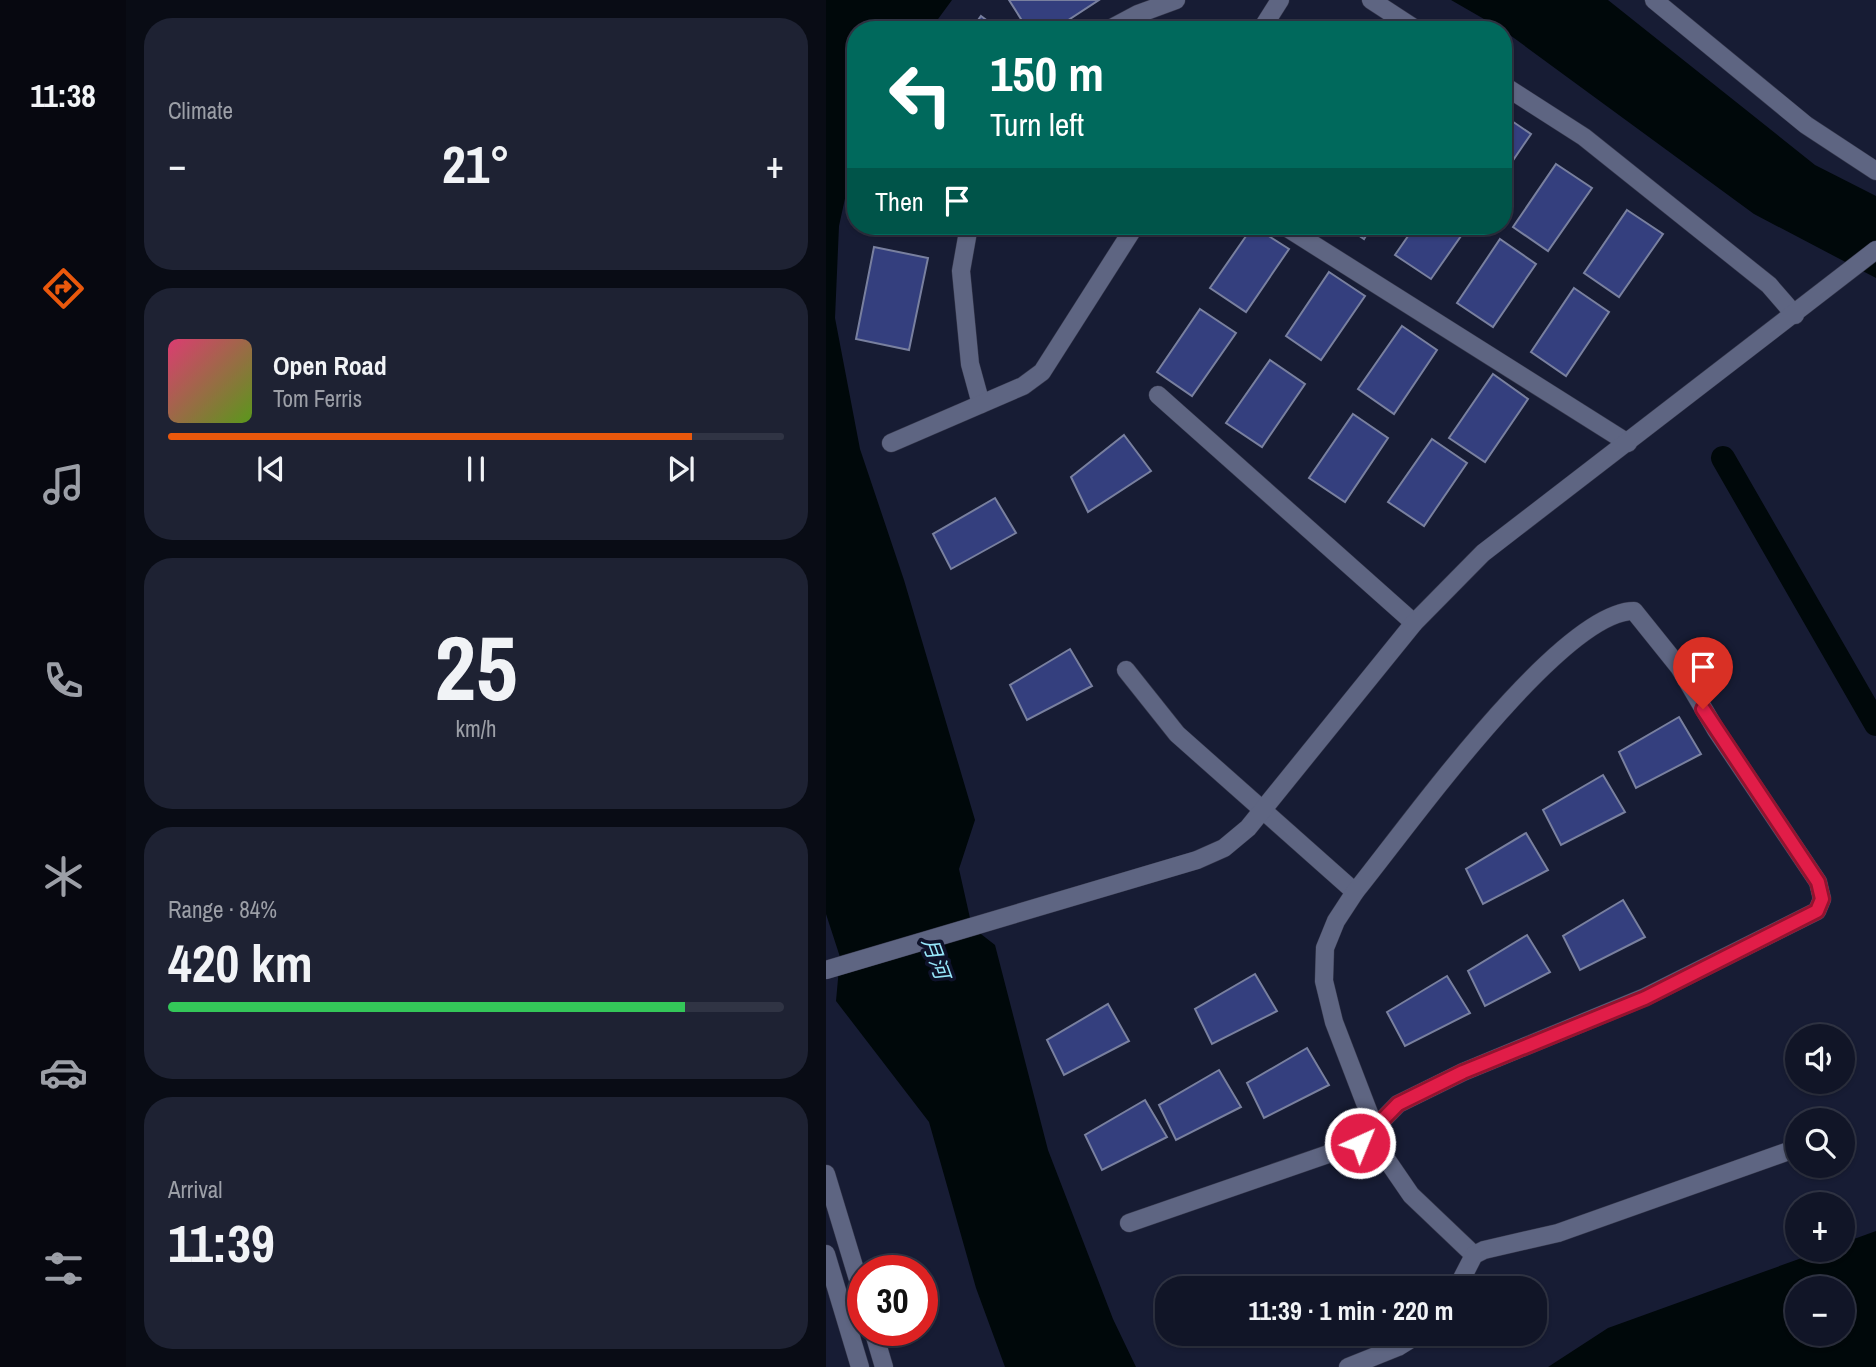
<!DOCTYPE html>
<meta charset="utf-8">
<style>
body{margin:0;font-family:"Archivo Narrow","Noto Sans SC",sans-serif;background:#1e2233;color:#f1f3f6;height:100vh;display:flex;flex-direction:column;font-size:26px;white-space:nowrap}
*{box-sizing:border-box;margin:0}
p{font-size:23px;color:#9c9fa7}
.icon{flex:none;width:38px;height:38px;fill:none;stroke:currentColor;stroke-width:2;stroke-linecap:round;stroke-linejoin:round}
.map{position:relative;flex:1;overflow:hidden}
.panel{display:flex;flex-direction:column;gap:18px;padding:18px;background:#090c15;width:700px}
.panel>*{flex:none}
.hud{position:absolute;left:21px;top:21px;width:665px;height:214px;border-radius:28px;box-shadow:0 2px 5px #0004,0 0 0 2px #303444;background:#00695c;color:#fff;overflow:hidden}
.controls{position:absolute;left:959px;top:1024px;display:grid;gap:14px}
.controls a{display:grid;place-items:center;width:70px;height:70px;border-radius:50%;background:#111527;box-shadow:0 2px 5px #0004,0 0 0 2px #303444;font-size:35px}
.speed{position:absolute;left:21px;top:1255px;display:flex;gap:14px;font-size:35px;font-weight:700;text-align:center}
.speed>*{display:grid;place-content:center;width:91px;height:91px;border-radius:50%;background:#111527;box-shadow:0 2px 5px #0004,0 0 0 2px #303444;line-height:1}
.speed .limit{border:10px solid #d22;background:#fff;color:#111}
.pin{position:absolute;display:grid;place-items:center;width:60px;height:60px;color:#fff;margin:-72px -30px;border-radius:50% 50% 50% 0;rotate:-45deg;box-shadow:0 0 7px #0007}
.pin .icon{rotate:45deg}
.me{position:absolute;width:77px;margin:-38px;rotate:44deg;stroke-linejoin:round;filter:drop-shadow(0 0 5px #0008)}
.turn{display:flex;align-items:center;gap:24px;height:147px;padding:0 28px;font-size:32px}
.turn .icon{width:91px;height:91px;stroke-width:2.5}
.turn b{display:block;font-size:49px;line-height:60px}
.then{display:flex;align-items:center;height:66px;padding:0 28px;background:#0003;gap:14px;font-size:26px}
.big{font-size:52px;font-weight:700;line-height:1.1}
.panel .widget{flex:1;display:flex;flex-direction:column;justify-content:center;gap:10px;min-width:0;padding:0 24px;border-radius:28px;background:#1e2233}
.panel .dial{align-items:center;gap:0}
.dial b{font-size:91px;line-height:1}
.song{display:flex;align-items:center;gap:21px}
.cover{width:84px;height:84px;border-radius:10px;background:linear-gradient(135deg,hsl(340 70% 55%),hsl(90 70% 35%))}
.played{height:7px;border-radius:4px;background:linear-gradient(90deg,#ea580c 85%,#303444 85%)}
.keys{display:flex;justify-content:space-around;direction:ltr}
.heat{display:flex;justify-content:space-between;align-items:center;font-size:38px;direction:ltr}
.charge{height:10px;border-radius:5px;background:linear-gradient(90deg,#34c759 84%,#303444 0)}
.trip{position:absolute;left:329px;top:1276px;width:392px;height:70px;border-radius:28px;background:#111527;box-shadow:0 2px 5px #0004,0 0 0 2px #303444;font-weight:700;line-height:70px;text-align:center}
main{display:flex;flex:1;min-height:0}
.tab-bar{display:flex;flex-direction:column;width:126px;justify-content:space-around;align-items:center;background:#070810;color:#9c9fa7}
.tab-bar .icon{width:49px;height:49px}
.tab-bar .current{color:#ea580c}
.tab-bar b{font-size:32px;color:#f1f3f6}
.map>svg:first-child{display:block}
</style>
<main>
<nav class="tab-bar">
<b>11:38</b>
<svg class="icon current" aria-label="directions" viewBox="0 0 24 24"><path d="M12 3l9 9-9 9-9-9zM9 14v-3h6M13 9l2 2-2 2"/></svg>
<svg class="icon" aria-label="music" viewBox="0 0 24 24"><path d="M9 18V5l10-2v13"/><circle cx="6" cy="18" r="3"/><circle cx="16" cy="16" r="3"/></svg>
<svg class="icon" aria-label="phone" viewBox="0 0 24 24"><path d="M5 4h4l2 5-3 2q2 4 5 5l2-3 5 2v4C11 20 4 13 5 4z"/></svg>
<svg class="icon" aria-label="climate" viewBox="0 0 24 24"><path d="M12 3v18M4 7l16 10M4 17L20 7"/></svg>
<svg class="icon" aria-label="car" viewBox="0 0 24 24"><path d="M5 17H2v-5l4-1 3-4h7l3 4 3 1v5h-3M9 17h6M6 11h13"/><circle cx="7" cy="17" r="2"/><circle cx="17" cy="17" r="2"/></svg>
<svg class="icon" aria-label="filters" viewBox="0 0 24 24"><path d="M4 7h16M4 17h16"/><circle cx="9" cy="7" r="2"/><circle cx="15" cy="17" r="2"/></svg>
</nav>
<section class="panel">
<div class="widget"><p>Climate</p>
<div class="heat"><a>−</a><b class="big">21°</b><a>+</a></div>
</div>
<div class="widget">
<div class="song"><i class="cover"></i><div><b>Open Road</b><p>Tom Ferris</p></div></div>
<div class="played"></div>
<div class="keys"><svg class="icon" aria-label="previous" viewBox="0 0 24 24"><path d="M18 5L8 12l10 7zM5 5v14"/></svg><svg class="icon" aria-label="pause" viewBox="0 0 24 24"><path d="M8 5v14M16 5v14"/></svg><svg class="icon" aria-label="next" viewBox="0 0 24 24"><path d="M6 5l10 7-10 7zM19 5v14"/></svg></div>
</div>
<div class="widget dial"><b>25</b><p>km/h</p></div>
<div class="widget"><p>Range · 84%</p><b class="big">420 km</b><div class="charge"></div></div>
<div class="widget"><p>Arrival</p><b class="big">11:39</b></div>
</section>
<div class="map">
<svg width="1050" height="1367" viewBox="0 0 1050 1367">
<rect width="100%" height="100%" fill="#171c34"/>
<g fill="#00080a" fill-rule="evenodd">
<polygon points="0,0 126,0 104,30 30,30 30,148 13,226 9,318 34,449 78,580 149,820 133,869 146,927 169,945 222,1150 287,1319 310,1367 179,1367 150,1288 103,1122 10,1001 14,957 0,914"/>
<polygon points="625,0 782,0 989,165 1050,196 1050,278 928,214 677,30"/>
<path d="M1050 1231V1367H722L782 1328 998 1250H1017V1243ZM971 1288H1017V1334H971Z"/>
</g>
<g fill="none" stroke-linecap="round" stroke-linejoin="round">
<polyline stroke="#00080a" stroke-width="24" points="897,458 1050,724"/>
</g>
<g fill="#343f7e" stroke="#79809f" stroke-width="2">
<polygon points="183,0 273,0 227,30 202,30"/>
<polygon points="155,16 174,30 145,30"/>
<polygon points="677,115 705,134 677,175"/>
<polygon points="730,164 766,188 722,251 687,227"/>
<polygon points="801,210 837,234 793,297 758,273"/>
<polygon points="427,226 463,249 420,312 384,288"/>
<polygon points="519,226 546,226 538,239"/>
<polygon points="589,226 642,226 605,279 569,255"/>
<polygon points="674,239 710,264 667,327 631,303"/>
<polygon points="48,247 102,258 83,350 30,339"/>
<polygon points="503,272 539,296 495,360 460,336"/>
<polygon points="748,288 783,312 740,376 705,352"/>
<polygon points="374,309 410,333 366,396 331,372"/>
<polygon points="576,326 611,350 568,414 532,389"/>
<polygon points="444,360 479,384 436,447 400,423"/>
<polygon points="667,374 702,399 659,462 623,438"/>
<polygon points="527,414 562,438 519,502 483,478"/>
<polygon points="298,435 325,471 262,512 245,477"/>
<polygon points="606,439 641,463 598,526 562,502"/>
<polygon points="169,498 190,533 125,569 107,534"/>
<polygon points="244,649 266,686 201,720 184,685"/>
<polygon points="853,717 875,754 810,788 793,752"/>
<polygon points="777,775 799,812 735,845 717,810"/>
<polygon points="700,833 722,870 657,904 640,869"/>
<polygon points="797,900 819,937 754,970 737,936"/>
<polygon points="701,935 724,972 659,1006 642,971"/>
<polygon points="429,974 451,1011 386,1044 369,1009"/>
<polygon points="621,976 644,1013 579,1046 561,1012"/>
<polygon points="282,1004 303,1041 238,1075 221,1040"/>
<polygon points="481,1048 503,1085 438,1118 421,1083"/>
<polygon points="393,1070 415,1107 350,1140 333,1105"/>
<polygon points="319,1100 341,1137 276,1170 259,1135"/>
</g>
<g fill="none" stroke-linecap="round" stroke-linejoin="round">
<g stroke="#36384c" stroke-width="19">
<g id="minor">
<polyline points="545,0 591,30"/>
<polyline points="828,0 980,125 1050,171"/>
<polyline points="282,30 312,14 350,0"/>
<polyline points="435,30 454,0"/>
<polyline points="677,85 758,137 943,285 969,315"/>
<polyline points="143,226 135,271 144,364 155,404"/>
<polyline points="458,226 802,443"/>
<polyline points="332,395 588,623"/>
<polyline points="65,443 197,386 216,372 309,226"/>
<polyline points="300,670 351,734 529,892"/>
<polyline points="0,970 371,860 398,848 422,828 588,623 657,553 1050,250"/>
<polyline points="0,1174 37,1296"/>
<path d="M303 1223 534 1143 572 1104 637 1072 819 997 991 911 996 899 992 882 890 730 853 667 808 611C734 611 578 832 529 892L510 921 499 948 498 981 508 1022 561 1160 585 1195 648 1255"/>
<polyline points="0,1254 34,1367"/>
<polyline points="631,1288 648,1255 658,1250 732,1233 960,1152"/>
<polyline points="47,1330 58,1367"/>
<polyline points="522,1367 572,1347 593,1334"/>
</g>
</g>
<use href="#minor" stroke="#5e6582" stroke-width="18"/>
</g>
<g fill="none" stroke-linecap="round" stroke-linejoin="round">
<g stroke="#92132f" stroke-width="18">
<polyline id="route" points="534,1143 572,1104 637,1072 819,998 991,911 996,899 992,882 877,709"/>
</g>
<use href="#route" stroke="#e11d48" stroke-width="12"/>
</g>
<g text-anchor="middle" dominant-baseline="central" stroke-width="7" stroke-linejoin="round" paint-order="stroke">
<g font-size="21" font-style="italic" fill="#97e7fa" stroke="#0e122a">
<text transform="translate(110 958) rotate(70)">月河</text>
</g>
</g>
</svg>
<div class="controls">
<a><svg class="icon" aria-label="sound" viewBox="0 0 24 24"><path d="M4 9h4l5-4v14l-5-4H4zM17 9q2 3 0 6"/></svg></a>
<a><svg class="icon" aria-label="search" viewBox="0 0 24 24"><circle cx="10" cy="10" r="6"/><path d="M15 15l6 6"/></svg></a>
<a>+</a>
<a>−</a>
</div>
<div class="speed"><div class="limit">30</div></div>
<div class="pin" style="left:877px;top:709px;background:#d93025"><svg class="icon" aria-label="arrive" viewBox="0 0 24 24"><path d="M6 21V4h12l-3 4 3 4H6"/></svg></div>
<svg class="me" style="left:534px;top:1143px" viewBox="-20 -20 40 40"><circle r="17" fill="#e11d48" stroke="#fff" stroke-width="3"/><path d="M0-11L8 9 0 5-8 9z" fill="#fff"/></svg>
<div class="trip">11:39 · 1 min · 220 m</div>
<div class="hud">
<div class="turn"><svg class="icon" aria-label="left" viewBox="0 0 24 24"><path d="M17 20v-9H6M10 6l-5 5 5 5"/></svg><div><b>150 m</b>Turn left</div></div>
<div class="then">Then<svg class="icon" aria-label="arrive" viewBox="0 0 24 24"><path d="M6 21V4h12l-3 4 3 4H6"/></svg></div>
</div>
</div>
</main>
